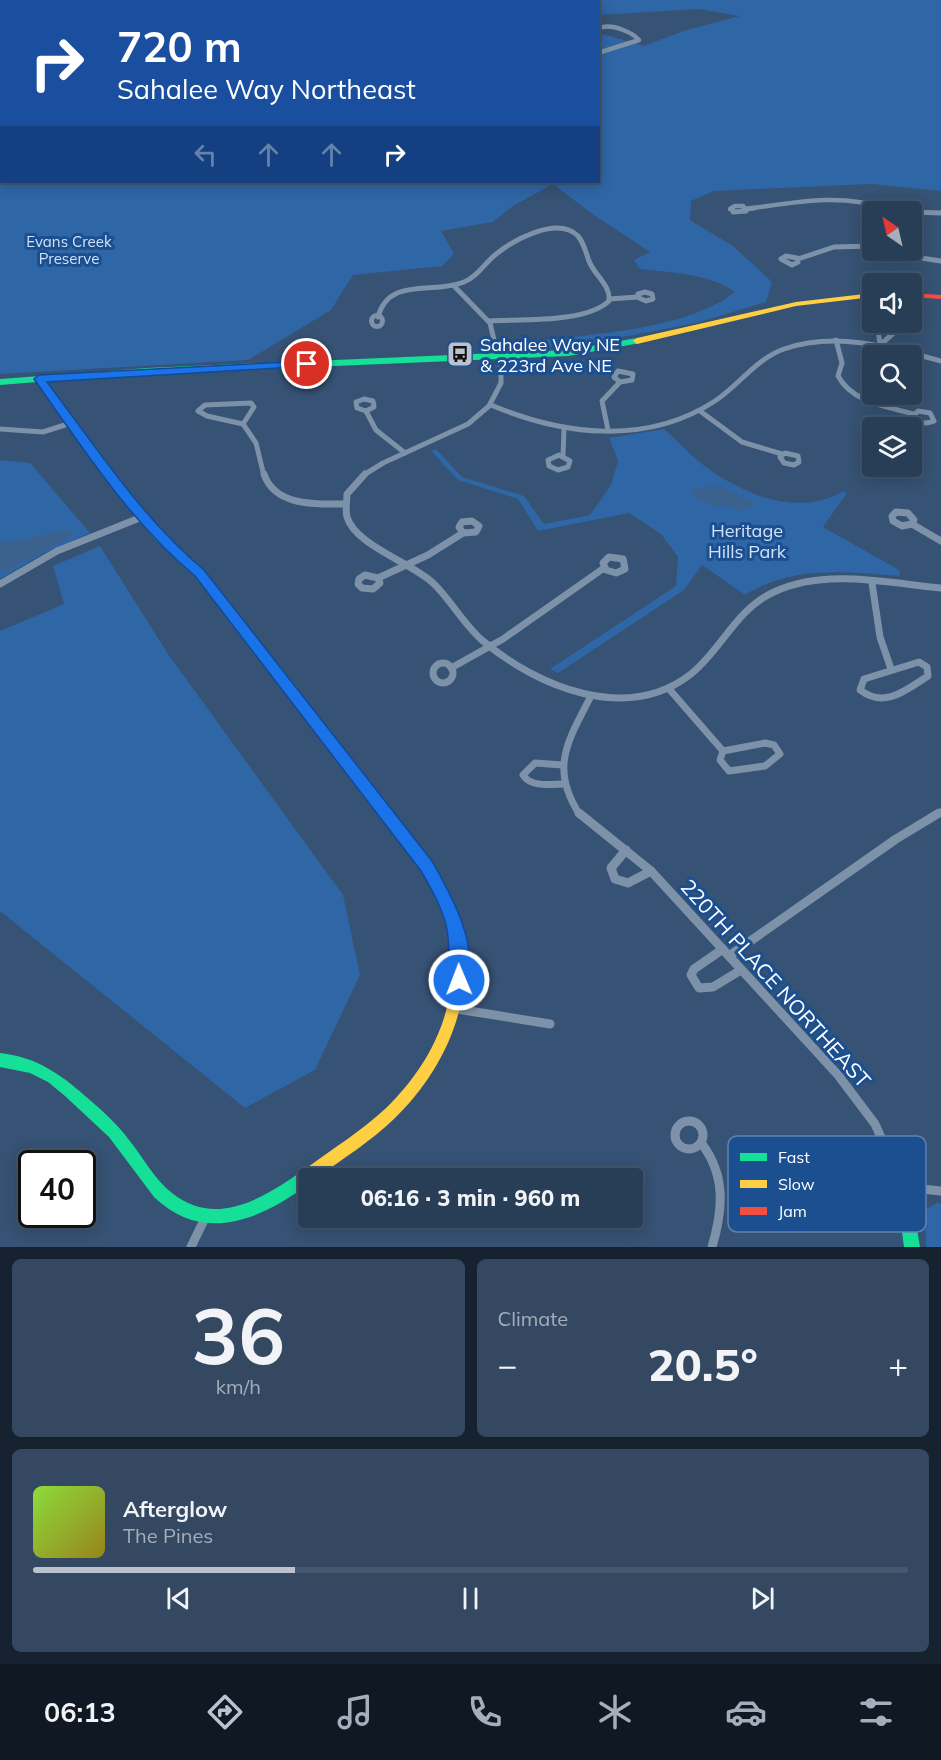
<!DOCTYPE html>
<meta charset="utf-8">
<style>
body{margin:0;font-family:Mulish,sans-serif;background:#344961;color:#f1f3f6;height:100vh;display:flex;flex-direction:column;font-size:22px;white-space:nowrap}
*{box-sizing:border-box;margin:0}
p{font-size:20px;color:#a5aeba}
.icon{flex:none;width:33px;height:33px;fill:none;stroke:currentColor;stroke-width:2;stroke-linecap:round;stroke-linejoin:round}
.map{position:relative;height:1247px;overflow:hidden}
.sheet{display:flex;flex-direction:column;gap:12px;padding:12px;background:#162230;flex:1}
.sheet>*{flex:none}
.hud{position:absolute;left:0px;top:0px;width:600px;height:183px;box-shadow:0 3px 15px #0003,0 0 0 2px #44576d;background:#1a4fa0;color:#fff;overflow:hidden}
.needle{width:39px;rotate:326deg}
.tools{position:absolute;left:862px;top:201px;display:grid;gap:12px}
.tools a{display:grid;place-items:center;width:60px;height:60px;border-radius:6px;background:#283e57;box-shadow:0 3px 15px #0003,0 0 0 2px #44576d;font-size:30px}
.speed{position:absolute;left:18px;top:1150px;display:flex;gap:12px;font-size:30px;font-weight:700;text-align:center}
.speed>*{display:grid;place-content:center;width:78px;height:78px;border-radius:50%;background:#283e57;box-shadow:0 3px 15px #0003,0 0 0 2px #44576d;line-height:1}
.speed .limit{border:3px solid #111;border-radius:9px;background:#fff;color:#111}
.pin{position:absolute;display:grid;place-items:center;width:51px;height:51px;color:#fff;margin:-26px;border:3px solid #fff;border-radius:50%;box-shadow:0 2px 6px #0007}
.me{position:absolute;width:66px;margin:-33px;rotate:359deg;stroke-linejoin:round;filter:drop-shadow(0 0 4px #0008)}
.turn{display:flex;align-items:center;gap:21px;height:126px;padding:0 18px;font-size:27px}
.turn .icon{width:78px;height:78px;stroke-width:2.5}
.turn b{display:block;font-size:42px;line-height:51px}
.lanes{display:flex;align-items:center;height:57px;padding:0 18px;background:#0003;justify-content:center;gap:30px;direction:ltr}
.lanes .off{opacity:.35}
.big{font-size:45px;font-weight:800;line-height:1.1}
.sheet .widget{flex:1;display:flex;flex-direction:column;justify-content:center;gap:9px;min-width:0;padding:0 21px;border-radius:9px;background:#344961}
.sheet .dial{align-items:center;gap:0}
.dial b{font-size:78px;line-height:1}
.song{display:flex;align-items:center;gap:18px}
.cover{width:72px;height:72px;border-radius:9px;background:linear-gradient(135deg,hsl(90 70% 55%),hsl(50 70% 35%))}
.played{height:6px;border-radius:3px;background:linear-gradient(90deg,#b9c2ce 30%,#44576d 30%)}
.keys{display:flex;justify-content:space-around;direction:ltr}
.heat{display:flex;justify-content:space-between;align-items:center;font-size:33px;direction:ltr}
.sheet .tiles{flex:1;display:grid;gap:12px;grid-template-columns:1fr 1fr}
.widget:last-child{grid-column:span 2}
.trip{position:absolute;left:298px;top:1168px;width:345px;height:60px;border-radius:6px;background:#283e57;box-shadow:0 3px 15px #0003,0 0 0 2px #44576d;font-weight:800;line-height:60px;text-align:center}
.dock{display:flex;height:96px;justify-content:space-around;align-items:center;background:#101923;color:#a5aeba}
.dock .icon{width:42px;height:42px}
.dock .selected{color:#b9c2ce}
.dock b{font-size:27px;color:#f1f3f6}
.map>svg:first-child{display:block}
</style>
<div class="map">
<svg width="941" height="1247" viewBox="0 0 941 1247">
<rect width="100%" height="100%" fill="#365274"/>
<g fill="#2f66a5">
<path d="M0 0 168 1 2 2V182H598L599 33 644 46 683 31 740 16 699 9 599 15 598 2 177 0H941V191L872 184 714 191 691 201 690 220 733 246 772 282 766 302 696 323 586 344 514 349 522 342C584 335 685 331 735 292 708 273 672 273 640 269L634 260 650 252 591 213 553 184 513 206 493 222 441 231 454 254 442 266 353 275 331 310 248 360 0 374Z"/>
<path d="M664 429C679 442 693 458 709 469 746 496 801 517 843 491L847 493 823 527 899 570 900 576C846 572 793 565 745 595L702 565 684 590 558 673 550 669 676 586 678 557 661 534 629 513 538 531 518 499 458 480 431 451 436 449 462 477 524 496 544 524 590 515 611 485 618 461 609 438Z"/>
<polygon points="0,460 30,463 90,533 46,552 0,579"/>
<polygon points="100,546 168,654 343,895 360,975 315,1070 245,1108 0,911 0,631 64,604 53,566"/>
<polygon points="937,1203 941,1204 941,1247 926,1247 925,1210"/>
</g>
<g fill="#3b618d">
<polygon points="719,486 755,503 743,511 721,505 714,507 696,498 691,490 693,488"/>
<polygon points="67,530 73,533 67,539 5,571 0,570 0,541 11,542"/>
</g>
<g fill="none" stroke-linecap="round" stroke-linejoin="round">
<polyline stroke="#3b618d" stroke-width="1.5" points="463,2 480,0"/>
<g stroke="#7d92a8" stroke-width="4.5">
<polyline points="172,0 174,2"/>
<path d="M598 53 639 40C632 32 614 25 603 27"/>
<polyline points="730,209 735,206 743,206 745,209"/>
<path d="M746 209C792 203 841 192 886 209"/>
</g>
<g stroke="#7d92a8" stroke-width="5">
<polyline points="732,208 733,212 746,211 744,208"/>
<polyline points="882,208 892,212"/>
<polyline points="746,209 754,208"/>
<polyline points="912,212 941,213"/>
<polyline points="892,250 908,256 941,261"/>
<polygon points="786,256 797,258 798,262 792,265 781,259"/>
<polyline points="798,259 834,247 873,246"/>
<polygon points="645,292 652,294 653,299 646,301 639,298 638,294"/>
<polyline points="609,299 638,297"/>
<circle cx="377" cy="321" r="5.5"/>
<path d="M378 317C389 276 433 295 464 282 477 277 484 264 495 255 512 241 557 215 578 236 584 243 586 253 589 261 594 275 611 285 609 301 586 323 521 319 490 321"/>
<polygon points="888,325 896,331 880,345 878,328"/>
<path d="M836 340 842 363 838 376C853 403 886 406 913 414"/>
<polygon points="618,371 633,374 632,380 620,382 614,377"/>
<polygon points="364,399 373,401 374,407 366,411 357,408 356,402"/>
<polygon points="251,403 254,407 243,424 207,416 198,411 205,405"/>
<path d="M491 405C562 435 646 446 715 401 739 385 756 359 784 349 836 331 890 347 941 361"/>
<polyline points="366,411 376,430 405,453"/>
<polyline points="700,411 742,442 782,454"/>
<path d="M918 411 930 413 934 421C925 425 919 423 913 416Z"/>
<polyline points="243,424 256,443 264,476"/>
<polyline points="0,429 43,432 71,423"/>
<polyline points="608,430 602,401 620,382"/>
<polygon points="785,453 798,456 799,462 794,465 784,463 780,457"/>
<polygon points="559,455 570,461 568,467 558,470 549,466 548,460"/>
<polyline points="563,456 564,429"/>
<polyline points="362,476 383,463 468,424 489,406 501,383 501,370 490,323 454,286"/>
</g>
<g stroke="#7d92a8" stroke-width="7">
<path d="M264 474C275 507 317 504 345 504"/>
<path d="M365 474 347 494C347 501 345 510 347 517 355 545 412 563 433 583 451 600 463 624 483 641 538 687 627 724 691 674 722 649 736 609 774 592 825 568 888 583 941 588"/>
<polygon points="896,512 908,513 914,520 912,524 902,526 893,521 892,516"/>
<polygon points="472,521 479,526 476,532 463,533 459,527 462,522"/>
<polyline points="912,524 941,541"/>
<polygon points="609,557 623,559 625,569 616,573 606,570 603,563"/>
<polygon points="365,575 378,578 380,583 373,589 362,588 358,584 359,579"/>
<polyline points="378,578 428,555 463,533"/>
<polyline points="872,583 880,637 891,669"/>
<polyline points="0,584 57,551 142,517"/>
<path d="M919 662 927 667 928 676C906 690 885 709 860 690L864 679Z"/>
<circle cx="443" cy="673" r="10"/>
<polyline points="451,668 503,639 604,568"/>
<polyline points="670,690 723,751"/>
<polygon points="765,743 774,745 780,754 765,766 729,771 720,760 723,751"/>
<path d="M563 765 535 763 523 775C531 788 552 784 565 784"/>
<path d="M580 815C549 768 568 741 591 696"/>
<polyline points="936,815 941,812"/>
</g>
<g stroke="#7d92a8" stroke-width="9">
<polyline points="579,813 651,871 838,1075 875,1124 903,1187 941,1191"/>
<polyline points="626,850 611,868 615,879 628,883 651,871"/>
<polyline points="723,949 694,969 691,975 699,988 713,987 741,970"/>
<polyline points="729,956 896,839 939,813"/>
<polyline points="457,1009 550,1024"/>
<circle cx="689" cy="1135" r="14"/>
<path d="M702 1144C726 1176 723 1210 712 1247"/>
<polyline points="191,1247 205,1218"/>
</g>
<g fill="#16e098" fill-rule="evenodd">
<polygon points="637,338 640,339 640,343 568,356 147,374 45,381 160,534 203,571 294,686 295,689 294,692 286,692 195,575 154,538 37,382 0,385 0,379 147,368 568,350"/>
<path d="M0 1053C38 1057 63 1076 91 1101 105 1113 118 1125 129 1140 143 1157 154 1179 172 1193 218 1230 268 1195 308 1167L313 1165 318 1167 320 1172 318 1177 309 1179V1184C261 1219 204 1245 154 1197L109 1137 65 1096 48 1082 30 1073 0 1067Z"/>
<polygon points="903,1180 908,1182 910,1187 920,1247 904,1247 896,1187 898,1182"/>
</g>
<g fill="#ffcf43" fill-rule="evenodd">
<polygon points="873,293 873,297 796,306 637,344 633,341 637,338 796,302"/>
<path d="M417 848 421 849C435 871 450 892 458 917 480 991 448 1067 394 1119 371 1141 344 1158 318 1177L314 1179 308 1177 306 1172 308 1167C334 1148 361 1131 385 1109 438 1058 466 991 445 918 438 893 422 875 411 853L413 849Z"/>
</g>
<g fill="#f24e42" fill-rule="evenodd">
<polygon points="912,293 941,295 941,299 912,297"/>
<polygon points="290,685 294,686 421,849 423,853 421,857 417,858 413,857 286,692 285,689 286,686"/>
</g>
</g>
<path fill="#1a73e8" stroke="#114b97" stroke-width="1.5" d="M307 361 311 362V366L47 382C96 447 141 517 204 570L432 861C450 893 482 949 465 986L459 988 453 986C448 975 450 945 447 930 443 909 432 890 421 871L195 576C130 522 82 447 34 379L39 375Z"/>
<defs>
<g id="bus-square" transform="scale(1.35)"><rect x="-9" y="-9" width="18" height="18" rx="4" fill="#b9c2ce" stroke="#1b4f8f"/><path d="M-5-6H5V4H4V6H2V4H-2V6H-4V4H-5ZM-3.5-4V0h7V-4ZM-3.5 1.2v1.5H-2V1.2ZM2 1.2v1.5H3.5V1.2Z" fill="#111"/></g>
</defs>
<g fill-rule="evenodd">
<use href="#bus-square" x="460" y="354"/>
</g>
<g text-anchor="middle" dominant-baseline="central" stroke-width="6" stroke-linejoin="round" paint-order="stroke">
<g font-size="15" fill="#cfe3fa" stroke="#1b4f8f">
<text x="69" y="241">Evans Creek<tspan x="69" dy="17">Preserve</tspan></text>
</g>
<g font-size="18" fill="#fff" stroke="#1b4f8f" text-anchor="start">
<text x="480" y="344">Sahalee Way NE<tspan x="480" dy="21">&amp; 223rd Ave NE</tspan></text>
</g>
<g font-size="18" fill="#cfe3fa" stroke="#1b4f8f">
<text x="747" y="530">Heritage<tspan x="747" dy="21">Hills Park</tspan></text>
</g>
<g font-size="21" fill="#fff" stroke="#1b4f8f">
<text transform="translate(776 983) rotate(48)">220TH PLACE NORTHEAST</text>
</g>
</g>
<rect x="728" y="1136" width="198" height="96" rx="9" fill="#1b4f8f" stroke="#5f84b1" stroke-width="1.5"/>
<rect x="740" y="1153" width="27" height="8" fill="#16e098"/>
<rect x="740" y="1180" width="27" height="8" fill="#ffcf43"/>
<rect x="740" y="1207" width="27" height="8" fill="#f24e42"/>
<g font-size="16" fill="#fff">
<text x="778" y="1163">Fast</text>
<text x="778" y="1190">Slow</text>
<text x="778" y="1217">Jam</text>
</g>
</svg>
<div class="tools">
<a><svg class="needle" viewBox="-14 -14 28 28"><path d="M0-13l5 13h-10z" fill="#e53935"/><path d="M0 13l5-13h-10z" fill="#a5aeba"/></svg></a>
<a><svg class="icon" aria-label="sound" viewBox="0 0 24 24"><path d="M4 9h4l5-4v14l-5-4H4zM17 9q2 3 0 6"/></svg></a>
<a><svg class="icon" aria-label="search" viewBox="0 0 24 24"><circle cx="10" cy="10" r="6"/><path d="M15 15l6 6"/></svg></a>
<a><svg class="icon" aria-label="layers" viewBox="0 0 24 24"><path d="M12 4l9 5-9 5-9-5zM3 14l9 5 9-5"/></svg></a>
</div>
<div class="speed"><div class="limit">40</div></div>
<div class="pin" style="left:307px;top:364px;background:#d93025"><svg class="icon" aria-label="arrive" viewBox="0 0 24 24"><path d="M6 21V4h12l-3 4 3 4H6"/></svg></div>
<svg class="me" style="left:459px;top:980px" viewBox="-20 -20 40 40"><circle r="17" fill="#1a73e8" stroke="#fff" stroke-width="3"/><path d="M0-11L8 9 0 5-8 9z" fill="#fff"/></svg>
<div class="trip">06:16 · 3 min · 960 m</div>
<div class="hud">
<div class="turn"><svg class="icon" aria-label="right" viewBox="0 0 24 24"><path d="M7 20v-9h11M14 6l5 5-5 5"/></svg><div><b>720 m</b>Sahalee Way Northeast</div></div>
<div class="lanes"><svg class="icon off" aria-label="left" viewBox="0 0 24 24"><path d="M17 20v-9H6M10 6l-5 5 5 5"/></svg><svg class="icon off" aria-label="ahead" viewBox="0 0 24 24"><path d="M12 20V5M6 11l6-6 6 6"/></svg><svg class="icon off" aria-label="ahead" viewBox="0 0 24 24"><path d="M12 20V5M6 11l6-6 6 6"/></svg><svg class="icon" aria-label="right" viewBox="0 0 24 24"><path d="M7 20v-9h11M14 6l5 5-5 5"/></svg></div>
</div>
</div>
<section class="sheet">
<div class="tiles">
<div class="widget dial"><b>36</b><p>km/h</p></div>
<div class="widget"><p>Climate</p>
<div class="heat"><a>−</a><b class="big">20.5°</b><a>+</a></div>
</div>
<div class="widget">
<div class="song"><i class="cover"></i><div><b>Afterglow</b><p>The Pines</p></div></div>
<div class="played"></div>
<div class="keys"><svg class="icon" aria-label="previous" viewBox="0 0 24 24"><path d="M18 5L8 12l10 7zM5 5v14"/></svg><svg class="icon" aria-label="pause" viewBox="0 0 24 24"><path d="M8 5v14M16 5v14"/></svg><svg class="icon" aria-label="next" viewBox="0 0 24 24"><path d="M6 5l10 7-10 7zM19 5v14"/></svg></div>
</div>
</div>
</section>
<nav class="dock">
<b>06:13</b>
<svg class="icon selected" aria-label="directions" viewBox="0 0 24 24"><path d="M12 3l9 9-9 9-9-9zM9 14v-3h6M13 9l2 2-2 2"/></svg>
<svg class="icon" aria-label="music" viewBox="0 0 24 24"><path d="M9 18V5l10-2v13"/><circle cx="6" cy="18" r="3"/><circle cx="16" cy="16" r="3"/></svg>
<svg class="icon" aria-label="phone" viewBox="0 0 24 24"><path d="M5 4h4l2 5-3 2q2 4 5 5l2-3 5 2v4C11 20 4 13 5 4z"/></svg>
<svg class="icon" aria-label="climate" viewBox="0 0 24 24"><path d="M12 3v18M4 7l16 10M4 17L20 7"/></svg>
<svg class="icon" aria-label="car" viewBox="0 0 24 24"><path d="M5 17H2v-5l4-1 3-4h7l3 4 3 1v5h-3M9 17h6M6 11h13"/><circle cx="7" cy="17" r="2"/><circle cx="17" cy="17" r="2"/></svg>
<svg class="icon" aria-label="filters" viewBox="0 0 24 24"><path d="M4 7h16M4 17h16"/><circle cx="9" cy="7" r="2"/><circle cx="15" cy="17" r="2"/></svg>
</nav>
